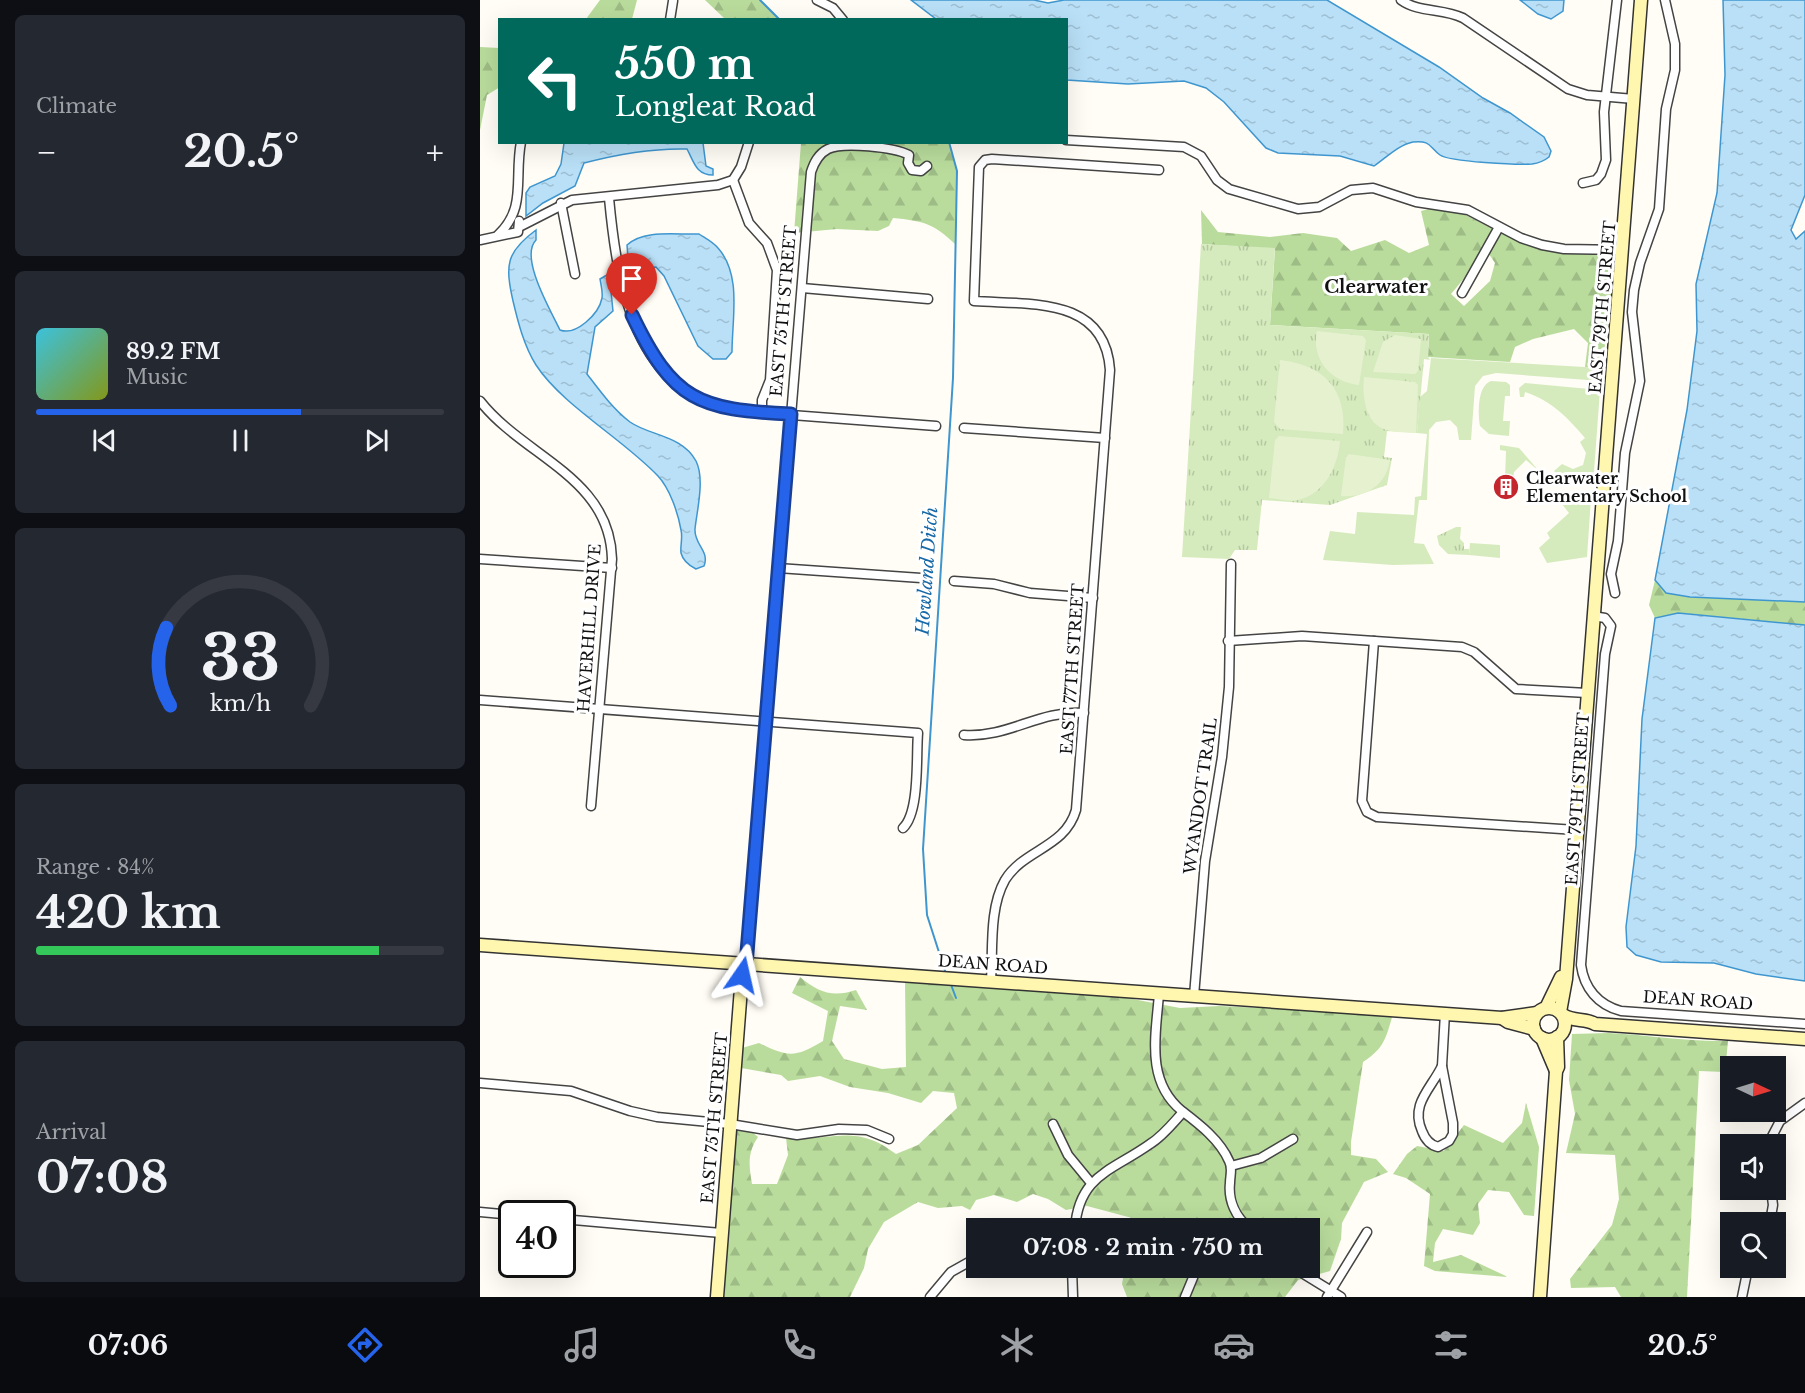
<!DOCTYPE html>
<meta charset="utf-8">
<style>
body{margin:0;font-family:"Libre Baskerville",serif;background:#242831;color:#f1f3f6;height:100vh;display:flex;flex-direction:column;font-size:22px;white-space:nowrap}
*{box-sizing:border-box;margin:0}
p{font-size:20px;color:#9ea1a6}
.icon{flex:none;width:33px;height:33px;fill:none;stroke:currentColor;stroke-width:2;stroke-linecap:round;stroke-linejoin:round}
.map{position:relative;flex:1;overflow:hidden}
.sheet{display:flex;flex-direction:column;gap:15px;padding:15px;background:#0d0f14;width:480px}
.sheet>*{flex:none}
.hud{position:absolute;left:18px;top:18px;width:570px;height:126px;border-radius:0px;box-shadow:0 6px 24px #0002;background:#00695c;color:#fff;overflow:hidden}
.needle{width:39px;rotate:94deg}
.tools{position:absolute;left:1240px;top:1056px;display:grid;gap:12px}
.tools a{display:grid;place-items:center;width:66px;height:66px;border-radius:0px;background:#171b24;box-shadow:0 6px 24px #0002;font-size:30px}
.speed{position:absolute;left:18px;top:1200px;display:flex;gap:12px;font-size:30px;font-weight:700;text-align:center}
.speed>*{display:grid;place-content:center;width:78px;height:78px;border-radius:50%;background:#171b24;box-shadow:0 6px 24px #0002;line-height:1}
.speed .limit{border:3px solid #111;border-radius:9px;background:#fff;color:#111}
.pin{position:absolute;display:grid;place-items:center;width:51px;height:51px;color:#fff;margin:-62px -26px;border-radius:50% 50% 50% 0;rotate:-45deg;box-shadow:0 0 6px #0007}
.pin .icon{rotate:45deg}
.me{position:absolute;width:66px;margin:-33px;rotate:11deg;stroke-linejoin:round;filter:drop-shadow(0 0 4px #0008)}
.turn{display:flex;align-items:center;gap:21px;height:126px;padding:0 18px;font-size:27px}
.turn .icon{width:78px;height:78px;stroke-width:2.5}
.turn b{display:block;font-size:42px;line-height:51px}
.big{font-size:45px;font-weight:800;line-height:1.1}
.sheet .widget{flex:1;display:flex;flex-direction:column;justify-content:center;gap:9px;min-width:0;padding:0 21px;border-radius:9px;background:#242831}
.sheet .dial{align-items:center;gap:0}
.dial svg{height:156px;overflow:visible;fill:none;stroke:#363941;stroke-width:7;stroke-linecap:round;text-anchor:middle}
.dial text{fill:#f1f3f6;stroke:none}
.song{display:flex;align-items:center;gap:18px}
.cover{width:72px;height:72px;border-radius:9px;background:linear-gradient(135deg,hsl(190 70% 55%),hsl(70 70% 35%))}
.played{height:6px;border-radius:3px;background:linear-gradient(90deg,#2563eb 65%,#363941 65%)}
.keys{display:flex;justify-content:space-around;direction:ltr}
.heat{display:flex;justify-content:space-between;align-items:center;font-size:33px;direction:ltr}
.charge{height:9px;border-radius:4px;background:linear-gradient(90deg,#34c759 84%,#363941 0)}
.trip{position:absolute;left:486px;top:1218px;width:354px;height:60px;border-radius:0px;background:#171b24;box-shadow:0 6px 24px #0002;font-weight:800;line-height:60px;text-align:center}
.tabs{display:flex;height:96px;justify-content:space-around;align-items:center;background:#090b0e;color:#9ea1a6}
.tabs .icon{width:42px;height:42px}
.tabs .on{color:#2563eb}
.tabs b{font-size:27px;color:#f1f3f6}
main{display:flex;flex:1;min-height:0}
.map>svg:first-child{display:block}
</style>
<main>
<section class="sheet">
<div class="widget"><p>Climate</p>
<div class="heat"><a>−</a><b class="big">20.5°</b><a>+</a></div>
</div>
<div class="widget">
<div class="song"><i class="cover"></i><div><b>89.2 FM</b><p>Music</p></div></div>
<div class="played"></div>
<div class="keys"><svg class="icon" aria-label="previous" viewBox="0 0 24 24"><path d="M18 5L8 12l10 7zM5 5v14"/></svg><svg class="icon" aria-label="pause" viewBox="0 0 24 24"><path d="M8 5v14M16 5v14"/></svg><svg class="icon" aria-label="next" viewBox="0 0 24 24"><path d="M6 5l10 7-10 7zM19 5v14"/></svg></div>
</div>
<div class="widget dial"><svg viewBox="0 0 100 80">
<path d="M14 69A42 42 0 1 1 86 69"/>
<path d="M14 69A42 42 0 0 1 12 29" stroke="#2563eb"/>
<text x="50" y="56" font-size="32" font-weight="700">33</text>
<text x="50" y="72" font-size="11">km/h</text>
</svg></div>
<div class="widget"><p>Range · 84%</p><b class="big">420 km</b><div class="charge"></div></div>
<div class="widget"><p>Arrival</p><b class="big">07:08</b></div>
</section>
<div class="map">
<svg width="1325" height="1297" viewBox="0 0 1325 1297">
<defs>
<pattern id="forest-firs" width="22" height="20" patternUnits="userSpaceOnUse" patternTransform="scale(1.5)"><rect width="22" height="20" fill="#b9dc9c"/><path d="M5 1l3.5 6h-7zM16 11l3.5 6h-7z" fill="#9ebc85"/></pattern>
<pattern id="park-tufts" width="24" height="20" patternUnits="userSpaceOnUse" patternTransform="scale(1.5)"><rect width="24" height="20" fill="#d5ebbd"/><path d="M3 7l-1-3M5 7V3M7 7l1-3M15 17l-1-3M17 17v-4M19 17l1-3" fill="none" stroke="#b6c8a1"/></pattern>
<pattern id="water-ripples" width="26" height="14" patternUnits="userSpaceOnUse" patternTransform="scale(1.5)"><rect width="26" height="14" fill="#b9e0f7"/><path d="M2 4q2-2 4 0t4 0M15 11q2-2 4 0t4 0" fill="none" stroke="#9ebfd3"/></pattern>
</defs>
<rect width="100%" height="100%" fill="#fffdf5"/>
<g fill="#d5ebbd">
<polygon points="951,358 1122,368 1121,381 1016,373 1003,376 995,386 991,440 979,440 977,427 970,420 956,422 949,430 947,500 939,500 934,543 944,544 954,564 913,565 843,560 850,531 875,534 877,512 934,515 935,497 941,496 947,434 937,433 940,397 947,391"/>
<path d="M1011 381 1026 382 1030 385V396H1025L1023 421H1030L1029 436 1009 434 1000 426C998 413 997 386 1011 381Z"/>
<path d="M1045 383 1120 390 1113 485 1086 483 1074 471 1082 464 1093 469 1103 465 1106 453 1100 442 1105 438C1087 417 1072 401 1045 392L1044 397H1040L1039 388Z"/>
<polygon points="1020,445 1039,448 1059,471 1046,460 1034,472 1033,479 1025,479 1026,451 1020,450"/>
<polygon points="1085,493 1111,498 1107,557 1067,563 1059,548 1070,538 1067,533 1089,513 1078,499"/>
<polygon points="990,543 1020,545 1020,558 989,555"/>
</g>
<g fill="url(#forest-firs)">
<polygon points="120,0 157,0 152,19 106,19"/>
<polygon points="225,0 280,0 300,19 245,19"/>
<polygon points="0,47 19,48 20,87 7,95 0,130"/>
<path d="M321 143H469L477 171 475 244C453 223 443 221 413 218L409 226 398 231 357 229 314 233Z"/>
<path d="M953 208 982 213 1013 229 986 276 971 294 984 306 1010 281 1015 263 1009 254 1015 239 1022 231C1058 252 1095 253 1136 257L1122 368 1105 367 1108 343 1094 329 1053 339 1035 347 1030 362 948 357 949 334 790 325 795 249 722 244 721 210 738 232 790 237 823 233 857 238 871 251 905 240 929 253 949 245 941 211Z"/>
<polygon points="1175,580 1186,593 1210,597 1325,602 1325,625 1199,613 1175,618 1169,605"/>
<path d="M320 977C338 992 352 998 376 990L387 1010 360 1006 352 1041 364 1059 402 1069 426 1067 425 981 642 997 700 1008 739 1006 913 1014C906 1037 905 1048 883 1062L871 1142V1155L896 1159 908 1172 884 1182 862 1223 861 1239 850 1271 818 1280 805 1297H647L642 1284 645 1268H830V1228H666L667 1226 652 1218 607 1206 586 1210 568 1199 553 1194 537 1202 514 1195 496 1200 490 1210 482 1206 458 1208 438 1202 404 1222 388 1249 384 1268 370 1297H244L256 1130 272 1132 278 1137C267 1153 269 1166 272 1184H297L308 1155 306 1138C353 1142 374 1122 416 1154L438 1145 477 1108 474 1093 453 1091 441 1103 408 1093 370 1087 340 1076 308 1081 301 1075 261 1068 262 1048 279 1043C308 1057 315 1058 343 1041L348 1011 312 993Z"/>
<path d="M1129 1033C1169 1035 1208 1042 1248 1041L1245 1072 1219 1071 1207 1297H1141L1135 1287 1091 1288 1090 1279 1132 1225 1139 1199 1135 1155 1086 1153 1095 1114 1089 1080 1092 1034Z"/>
<polygon points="1046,1103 1059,1147 1054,1216 1044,1215 1029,1192 1008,1190 998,1204 1000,1223 993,1235 963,1229 955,1243 953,1262 981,1255 1028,1277 955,1271 944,1266 950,1194 926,1178 913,1174 927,1154 937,1146 964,1151 984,1125 1023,1143 1042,1123"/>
</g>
<g fill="url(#park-tufts)">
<polygon points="721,244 795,248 790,325 949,334 948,357 950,360 944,359 937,433 907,431 904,457 912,458 907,485 850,505 782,500 777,550 755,550 749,559 702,557"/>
<polygon points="976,527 981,527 980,539 984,543 984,549 989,549 989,555 968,554 959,545 957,536"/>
</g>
<g fill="#e6f2cf">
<path d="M837 331 883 336 886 340 879 385C851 382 831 360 837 331Z"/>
<polygon points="915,335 941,339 938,371 935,374 893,372 903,342"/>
<path d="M800 360C843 365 867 388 863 434L800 429 794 422Z"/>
<path d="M884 377 935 382 938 385 936 433C927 432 916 433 907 430 885 425 882 395 884 377Z"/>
<path d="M799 436 860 441C858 466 845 494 818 500 809 502 798 499 789 498L795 440Z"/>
<path d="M869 454 910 460C906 485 886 498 861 496L866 457Z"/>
</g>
<g fill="url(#water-ripples)" stroke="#3f96cf" stroke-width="1.5">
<path d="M431 0H554L568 3 584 0H847L959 67 1003 98 1030 113 1064 137 1071 151 1069 157C1064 161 1059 163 1052 164 1039 165 970 162 960 155 949 147 951 140 933 142 918 145 906 158 894 166L860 156 798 153 786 148 744 102 726 88 704 81 648 84 587 80 586 20 456 19Z"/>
<polygon points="1040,0 1084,0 1083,11 1071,19 1058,14"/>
<polygon points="1243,0 1325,0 1325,195 1311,230 1316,239 1325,231 1325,602 1210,597 1186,593 1175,580 1207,410 1217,331 1216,284 1237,193 1245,75"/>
<path d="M84 143H223L226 166 233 169V175C216 175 214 162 207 149 171 148 138 154 104 163L95 186 63 203 46 216V193L50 187 75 176 81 164Z"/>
<path d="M56 230V240C39 257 71 311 80 330 96 336 119 314 122 298 123 292 121 285 120 279L132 272 130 282 133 311 115 327 107 374C120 391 133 409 150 422 170 436 202 435 216 461 225 479 217 510 215 529 214 545 230 551 224 566L216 569C210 566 203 561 201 553 200 546 203 538 201 530 198 513 190 489 178 476 143 439 82 405 56 365 44 346 38 322 33 301 25 265 26 252 56 230Z"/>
<path d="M219 234C225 238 233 242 238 248 262 275 252 318 252 352L246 359H233L218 346 184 276 176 267 149 270 147 245C164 229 197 235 219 234Z"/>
<polygon points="1198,613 1325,625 1325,981 1276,974 1234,963 1181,962 1156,955 1147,947 1146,927 1156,846 1162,719 1175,618"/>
</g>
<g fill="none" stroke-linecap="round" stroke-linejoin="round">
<g stroke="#3f96cf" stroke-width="2">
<polyline points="280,0 300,20"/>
<polyline points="466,974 447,915 443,849 473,378 477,171 469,142"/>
<polyline points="470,982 476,998"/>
</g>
<g stroke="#444" stroke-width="11">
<g id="street">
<polyline points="337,0 353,8 363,20"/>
<path d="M921 0C939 13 963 8 983 18L1088 89 1107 95 1154 99"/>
<polyline points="190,20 193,1"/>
<polyline points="586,140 704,147 721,156 737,180 749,189 818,209 839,207 871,190 893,188 936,202 988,210 1041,238 1062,245 1084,249 1143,250"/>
<polyline points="253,180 269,223 287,243 297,270 290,380 282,400 282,413"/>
<polyline points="1103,183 1116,180 1121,174 1126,160 1124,112 1137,0"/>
<path d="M129 198C137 283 154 395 258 411L456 426"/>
<polyline points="81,203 95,274"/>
<polyline points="41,226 92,200 238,185 253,180 261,167 269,142"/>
<path d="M18 235C47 208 34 178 41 142"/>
<polyline points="0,240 38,232 39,221"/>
<polyline points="322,288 448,299"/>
<polyline points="982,293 1019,227"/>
<path d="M0 401C44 457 130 477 132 559L111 806"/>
<polyline points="484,428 625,438"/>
<polyline points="0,559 132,568"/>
<polyline points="298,568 441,578"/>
<polyline points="474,581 514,584 550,593 613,598"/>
<polyline points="1135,593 1131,574 1138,541 1145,453 1160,381 1152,312 1154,290 1160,263 1179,209 1186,109 1195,70 1195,44 1185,0"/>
<path d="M1113 616 1125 618 1131 626 1125 654 1101 965C1104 988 1118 1005 1141 1011L1325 1024"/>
<polyline points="748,641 822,636 982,647 994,652 1036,689 1107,693"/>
<polyline points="894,641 882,801 887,812 897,817 1096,830"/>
<path d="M0 700 438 733C436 756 440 812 423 828"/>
<path d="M484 735C529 738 558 710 604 713"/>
<path d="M266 965 331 172C334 163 338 154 348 149 363 142 414 147 429 155L428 163 432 170 441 171 447 166"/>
<path d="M511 981C513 949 509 908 525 880 544 849 585 848 596 810L630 370C625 296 550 305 494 301L499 167 505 160 512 159 679 170"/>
<path d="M679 994C676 1034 665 1081 702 1111 719 1124 740 1140 749 1161 753 1168 750 1175 750 1183 748 1201 756 1217 769 1228"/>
<polyline points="714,996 725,861 742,757 749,687 751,564"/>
<path d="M962 1066 973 1123V1134L969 1141 958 1147C950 1145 945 1139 942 1131 930 1104 951 1089 962 1066Z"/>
<polyline points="962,1066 965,1013"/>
<polyline points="0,1083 91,1091 150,1111 177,1117 250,1124 317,1135 359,1129 387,1130 409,1139"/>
<polyline points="573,1124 588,1155 611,1183"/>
<polyline points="1288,1144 1300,1121 1325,1103"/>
<polyline points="751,1166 781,1158 813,1139"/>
<polyline points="0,1212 32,1215"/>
<polyline points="82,1219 241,1233"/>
<polyline points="1290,1222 1293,1205 1291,1190"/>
<path d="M595 1228C599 1175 632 1171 670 1144 683 1136 693 1123 703 1112"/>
<polyline points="750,1228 761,1221"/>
<polyline points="592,1268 593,1297"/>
<polyline points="814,1268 861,1297"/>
<polyline points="450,1297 471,1272 496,1258"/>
<polyline points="705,1297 717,1268"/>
<polyline points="847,1297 887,1232"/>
<polyline points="1262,1297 1268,1268"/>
</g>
</g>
<g stroke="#333" stroke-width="15">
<g id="secondary">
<polyline points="0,945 1022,1018 1057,1013"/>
<polyline points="1066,1008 1081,977"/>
<circle cx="1069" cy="1024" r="16"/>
<polyline points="1080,1012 1086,979 1161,0"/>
<path d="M1083 1015C1093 1022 1106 1018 1115 1024L1325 1039"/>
<polyline points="1022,1018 1028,1022 1054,1029"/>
<polyline points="1062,1038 1076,1071"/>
<polyline points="237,1297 262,975 266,965"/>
<polyline points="1060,1297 1076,1071 1078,1067 1077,1037"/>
</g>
</g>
<use href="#street" stroke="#fff" stroke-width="8"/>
<use href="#secondary" stroke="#fff6b0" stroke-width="12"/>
</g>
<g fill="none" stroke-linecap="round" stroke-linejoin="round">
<g stroke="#184099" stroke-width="15">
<path id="route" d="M152 315C193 401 219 410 311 414L266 965 262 975"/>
</g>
<use href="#route" stroke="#2563eb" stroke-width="10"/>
</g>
<defs>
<g id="building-disc" transform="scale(1.35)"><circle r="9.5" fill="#c4262e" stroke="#fff"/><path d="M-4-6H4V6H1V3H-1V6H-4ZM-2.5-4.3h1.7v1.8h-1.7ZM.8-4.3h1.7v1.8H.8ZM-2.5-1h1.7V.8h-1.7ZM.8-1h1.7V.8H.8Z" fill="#fff"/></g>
</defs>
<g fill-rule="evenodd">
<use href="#building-disc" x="1026" y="487"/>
</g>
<g text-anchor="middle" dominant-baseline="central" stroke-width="6" stroke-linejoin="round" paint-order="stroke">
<g font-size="16" fill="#111" stroke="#fff">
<text transform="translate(1122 307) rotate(-85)">EAST 79TH STREET</text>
<text transform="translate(303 311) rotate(-85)">EAST 75TH STREET</text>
<text transform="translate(109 628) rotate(-86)">HAVERHILL DRIVE</text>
<text transform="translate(592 669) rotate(-86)">EAST 77TH STREET</text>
<text transform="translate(720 796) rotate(-82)">WYANDOT TRAIL</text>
<text transform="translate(1097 799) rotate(-86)">EAST 79TH STREET</text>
<text transform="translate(513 964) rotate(4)">DEAN ROAD</text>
<text transform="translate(1218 1000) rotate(4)">DEAN ROAD</text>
<text transform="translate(234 1118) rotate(-85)">EAST 75TH STREET</text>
</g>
<g font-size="16" font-weight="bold" fill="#111" stroke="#fff" text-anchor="start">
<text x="1046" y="478">Clearwater<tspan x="1046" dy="18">Elementary School</tspan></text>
</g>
<g font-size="18" font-weight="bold" fill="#111" stroke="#fff">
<text x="896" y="287">Clearwater</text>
</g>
<g font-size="18" font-style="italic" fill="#1768a6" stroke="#fff">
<text transform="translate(447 571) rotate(-86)">Howland Ditch</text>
</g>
</g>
</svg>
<div class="tools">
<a><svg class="needle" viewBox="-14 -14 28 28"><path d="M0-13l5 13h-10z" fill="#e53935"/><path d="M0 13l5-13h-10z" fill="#9ea1a6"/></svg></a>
<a><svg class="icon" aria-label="sound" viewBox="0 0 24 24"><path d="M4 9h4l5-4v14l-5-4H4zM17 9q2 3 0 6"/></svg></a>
<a><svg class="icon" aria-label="search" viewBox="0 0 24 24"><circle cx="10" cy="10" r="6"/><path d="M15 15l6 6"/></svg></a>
</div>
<div class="speed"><div class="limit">40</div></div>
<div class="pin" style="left:152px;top:315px;background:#d93025"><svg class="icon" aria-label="arrive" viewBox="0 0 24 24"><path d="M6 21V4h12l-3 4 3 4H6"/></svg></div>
<svg class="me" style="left:262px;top:975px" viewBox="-20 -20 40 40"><path d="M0-17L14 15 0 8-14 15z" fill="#2563eb" stroke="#fff" stroke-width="4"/></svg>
<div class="trip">07:08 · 2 min · 750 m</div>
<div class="hud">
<div class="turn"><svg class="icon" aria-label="left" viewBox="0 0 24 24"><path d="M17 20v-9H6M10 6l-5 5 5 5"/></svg><div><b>550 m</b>Longleat Road</div></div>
</div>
</div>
</main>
<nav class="tabs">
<b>07:06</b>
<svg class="icon on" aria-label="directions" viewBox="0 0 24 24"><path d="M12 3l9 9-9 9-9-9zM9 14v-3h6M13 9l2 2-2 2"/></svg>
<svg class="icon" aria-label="music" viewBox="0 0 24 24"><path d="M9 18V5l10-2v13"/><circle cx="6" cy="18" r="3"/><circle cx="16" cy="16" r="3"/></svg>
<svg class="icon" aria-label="phone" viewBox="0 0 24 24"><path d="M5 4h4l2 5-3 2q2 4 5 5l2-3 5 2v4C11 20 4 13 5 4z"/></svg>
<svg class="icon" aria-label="climate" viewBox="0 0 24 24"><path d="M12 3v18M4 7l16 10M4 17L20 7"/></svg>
<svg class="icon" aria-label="car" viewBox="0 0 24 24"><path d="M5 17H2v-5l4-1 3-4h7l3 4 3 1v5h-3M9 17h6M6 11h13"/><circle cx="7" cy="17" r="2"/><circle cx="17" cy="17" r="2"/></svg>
<svg class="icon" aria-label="filters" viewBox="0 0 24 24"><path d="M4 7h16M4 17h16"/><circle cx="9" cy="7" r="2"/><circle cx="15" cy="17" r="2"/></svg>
<b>20.5°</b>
</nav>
